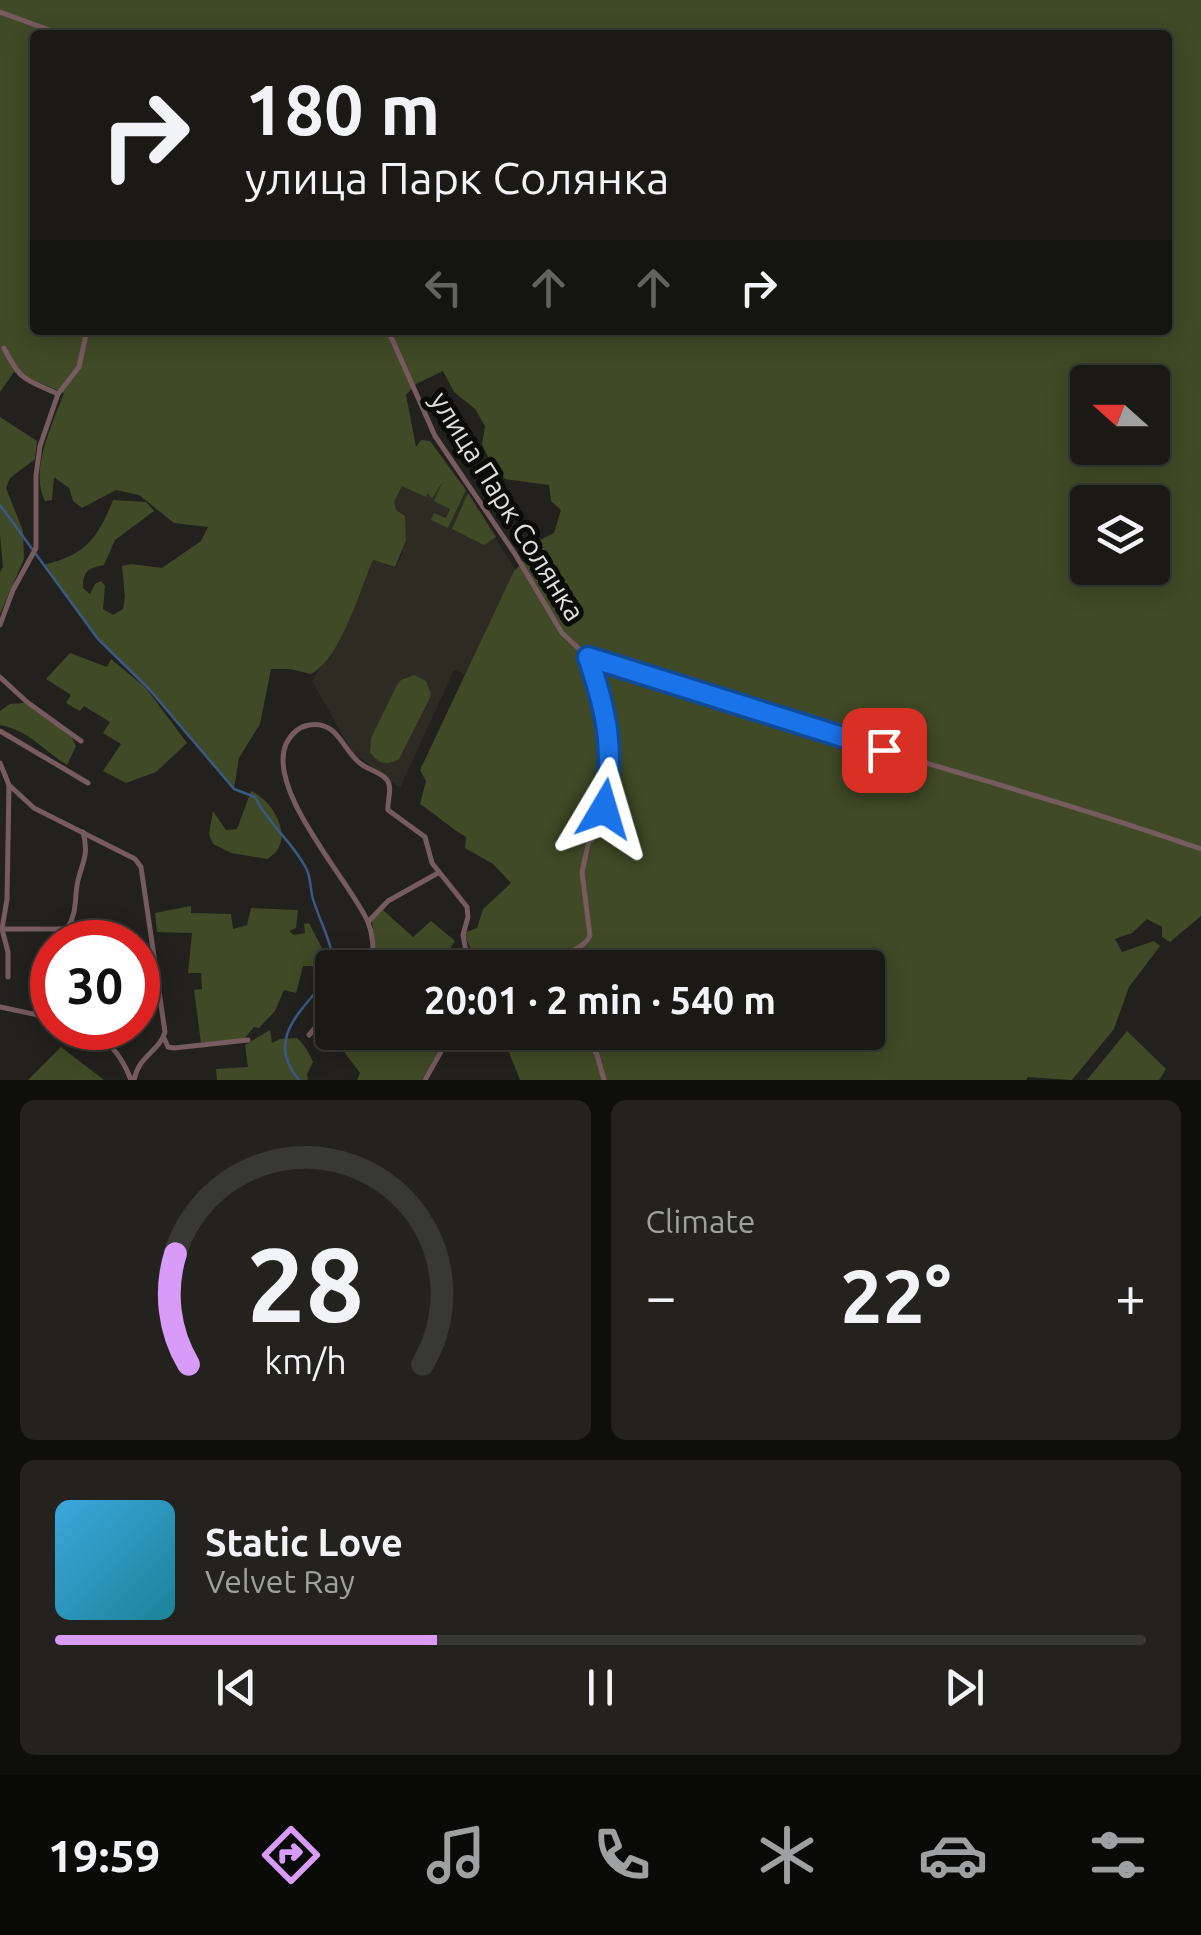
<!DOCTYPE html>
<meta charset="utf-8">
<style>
body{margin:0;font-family:Ubuntu,sans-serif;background:#23221f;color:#f1f3f6;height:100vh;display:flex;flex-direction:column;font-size:38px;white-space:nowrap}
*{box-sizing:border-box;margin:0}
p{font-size:32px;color:#9fa0a1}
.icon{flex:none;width:55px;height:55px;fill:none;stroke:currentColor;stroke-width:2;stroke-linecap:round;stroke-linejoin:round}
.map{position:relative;height:1080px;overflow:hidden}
.side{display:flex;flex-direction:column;gap:20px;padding:20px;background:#0e0e0c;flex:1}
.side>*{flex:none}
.guide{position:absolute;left:30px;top:30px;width:1142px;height:305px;border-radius:10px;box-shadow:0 5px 25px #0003,0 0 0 2px #383835;background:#1a1916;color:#f1f3f6;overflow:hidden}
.needle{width:65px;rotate:291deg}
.controls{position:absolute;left:1070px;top:365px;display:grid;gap:20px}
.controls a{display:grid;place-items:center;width:100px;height:100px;border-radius:10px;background:#1a1916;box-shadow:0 5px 25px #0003,0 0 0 2px #383835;font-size:50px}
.speed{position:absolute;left:30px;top:920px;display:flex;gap:20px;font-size:50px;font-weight:700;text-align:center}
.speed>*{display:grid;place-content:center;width:130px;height:130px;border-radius:50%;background:#1a1916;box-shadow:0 5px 25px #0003,0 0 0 2px #383835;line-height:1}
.speed .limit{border:15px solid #d22;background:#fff;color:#111}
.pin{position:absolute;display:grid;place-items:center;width:85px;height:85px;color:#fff;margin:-42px;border-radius:20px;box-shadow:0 5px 15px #0006}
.me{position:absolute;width:110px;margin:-55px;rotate:7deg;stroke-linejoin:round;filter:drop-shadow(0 0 8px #0008)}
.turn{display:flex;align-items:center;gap:35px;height:210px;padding:0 50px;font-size:45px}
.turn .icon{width:130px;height:130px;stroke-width:2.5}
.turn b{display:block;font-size:70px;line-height:85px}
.lanes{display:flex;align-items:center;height:95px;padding:0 50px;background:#0003;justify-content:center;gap:50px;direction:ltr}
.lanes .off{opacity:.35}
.big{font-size:75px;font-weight:700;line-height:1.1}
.side .widget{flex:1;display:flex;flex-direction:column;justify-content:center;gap:15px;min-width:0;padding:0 35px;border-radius:15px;background:#23221f}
.side .dial{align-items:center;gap:0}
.dial svg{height:260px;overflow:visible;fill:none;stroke:#383835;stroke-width:7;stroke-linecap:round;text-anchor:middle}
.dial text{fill:#f1f3f6;stroke:none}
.song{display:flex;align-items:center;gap:30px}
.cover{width:120px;height:120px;border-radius:15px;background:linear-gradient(135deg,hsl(200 70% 55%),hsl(190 70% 35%))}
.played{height:10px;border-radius:5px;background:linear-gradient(90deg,#d89bf8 35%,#383835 35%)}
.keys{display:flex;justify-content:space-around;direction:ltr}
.heat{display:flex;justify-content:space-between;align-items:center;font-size:55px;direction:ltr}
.side .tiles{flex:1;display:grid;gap:20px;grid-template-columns:1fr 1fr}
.widget:last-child{grid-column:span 2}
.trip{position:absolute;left:315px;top:950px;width:570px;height:100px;border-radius:10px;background:#1a1916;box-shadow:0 5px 25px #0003,0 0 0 2px #383835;font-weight:700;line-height:100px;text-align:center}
.tabs{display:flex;height:160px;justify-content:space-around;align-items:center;background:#0a0a09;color:#9fa0a1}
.tabs .icon{width:70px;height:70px}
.tabs .current{color:#d89bf8}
.tabs b{font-size:45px;color:#f1f3f6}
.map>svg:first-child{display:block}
</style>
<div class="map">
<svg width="1201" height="1080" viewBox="0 0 1201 1080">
<rect width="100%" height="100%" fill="#22211d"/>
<polygon fill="#2d2b22" points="421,440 430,441 467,492 521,579 471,677 454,670 400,788 352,752 312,681 346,626 373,560 395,568 403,552 381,535 388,501"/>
<g fill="#404a26" fill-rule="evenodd">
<path d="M0 0H1201V916L1170 942 1162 937V927L1147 919 1132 933 1115 939 1122 952 1154 941 1160 946 1129 987 1114 1029 1072 1080 1028 1077 1026 1080H520L506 1045 486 1033 868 1032V968H484L473 955 464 933 477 928 483 909 511 883 493 864 465 848 466 837C449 827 437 815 420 804L426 781 420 770 514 571 524 561 530 545 554 533 561 510 551 501 549 485 505 479 490 461 482 444 485 426 475 409 454 392 443 371 416 384 406 395 416 447 421 440 430 441 466 490 448 528 431 520 434 513 446 518 450 509 434 501 443 481 432 499 428 493 426 497 402 486 394 502 396 510 405 516 406 540 395 567 373 560C359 592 341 658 311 674L290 669H271L260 724 239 758 234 789 149 688 98 639 43 565C85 555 97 540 113 500L146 502 154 511 115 540 104 565C88 568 83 571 83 588L90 594 95 584 101 581 105 586 103 609 113 615 123 609 125 597 122 566 131 564 162 568 201 541 208 527 174 523 139 495 116 490 82 508 73 501 69 488 54 477 52 500 45 501C29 470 53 423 64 393L14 372 0 392ZM35 35H1168V330H35ZM1088 382H1152V448H1088ZM1088 502H1152V568H1088Z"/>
<polygon points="0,417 37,441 35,459 10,478 6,488 23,531 24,559 0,614 0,572 3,567 0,535"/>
<polygon points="468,493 496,537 484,545 452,529"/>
<polygon points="70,653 107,667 111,659 146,688 187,743 156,772 126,783 103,771 121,744 103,733 110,722 84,706 80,711 66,703 71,695 46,679"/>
<path d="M414 675 426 681 431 694 429 700 399 759C387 766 378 764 370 752L371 738 397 685 401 680Z"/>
<path d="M24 703 71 736 76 746 67 765C43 750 28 730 0 725V711L10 704Z"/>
<path d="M251 791C275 801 297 843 267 859L231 853 213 844 209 834 213 811 226 830 237 829Z"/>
<polygon points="191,906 191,913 231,914 233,929 247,925 251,908 298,910 296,928 289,931 294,935 305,933 304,924 309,923 323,950 318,966 303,966 296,993 284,990 275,1011 259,1028 254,1027 244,1039 201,1043 194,990 202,989 201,973 188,973 192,933 157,932 155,913"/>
<polygon points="383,910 413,937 431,921 455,941 438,967 396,967 385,953 376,957 372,921"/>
<path d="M270 1030 272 1043 280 1039 297 1038C304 1044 310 1054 313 1062L307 1074 308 1080H217L216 1069 248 1067 245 1045Z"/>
<polygon points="1127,1031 1166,1069 1159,1080 1087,1080"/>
<polygon points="358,1033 409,1033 438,1052 422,1080 357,1080 360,1073 339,1045"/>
<polygon points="61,1047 104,1080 28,1080"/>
</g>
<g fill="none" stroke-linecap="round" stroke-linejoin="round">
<g stroke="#3b5985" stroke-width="2.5">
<path d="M0 505 98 639 149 689 234 789 255 797C268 824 292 841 306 868 311 877 310 889 313 899 320 922 333 944 334 968"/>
<path d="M299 1080C262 1037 307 1007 332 972"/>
</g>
<g stroke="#765b5f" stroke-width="5">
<polyline points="0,12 63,35"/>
<path d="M388 330 435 436 515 554 562 633 588 657C790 729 999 779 1201 849"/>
<path d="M4 348C22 383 24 378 58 394"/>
<polyline points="0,625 13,590 36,548 36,475 40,446 58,394 79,367 87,330"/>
<polyline points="0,677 27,702 81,741"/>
<polyline points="0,731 88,783"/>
<path d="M0 763 9 785 34 808 135 859 141 867 165 1032C159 1052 139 1055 134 1080"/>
<polyline points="592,840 606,799"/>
<polyline points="368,922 388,901 438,873"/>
<path d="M2 929H67C78 912 74 898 78 880 83 861 89 854 83 832"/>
<path d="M373 968C373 952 374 937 368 922 350 881 266 791 286 744 291 734 298 727 309 725 338 720 342 750 361 764 369 770 382 773 387 780 393 788 387 801 388 810L425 837 432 863 467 907 468 917 463 935 469 968"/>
<polyline points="540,968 556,962"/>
<path d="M555 968C561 950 582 952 590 936L582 872 593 822 609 786 611 747 602 695 589 657"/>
<polyline points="8,977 8,952 2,929 7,899 9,785"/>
<polyline points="0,1007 52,1018"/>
<path d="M85 1028C108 1038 122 1056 131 1080"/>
<polyline points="585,1032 597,1055 604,1080"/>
<polyline points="309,1035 315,1028 332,1022"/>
<polyline points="164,1038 168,1047 174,1048 248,1040"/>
<polyline points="425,1080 452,1032"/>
</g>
</g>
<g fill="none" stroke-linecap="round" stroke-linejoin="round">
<g stroke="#114b97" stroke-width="25">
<path id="route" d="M604 809C615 750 607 713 588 657L884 750"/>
</g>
<use href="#route" stroke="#1a73e8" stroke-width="18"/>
</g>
<g text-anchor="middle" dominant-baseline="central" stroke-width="10" stroke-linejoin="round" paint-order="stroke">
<g font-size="28" fill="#e0e0dd" stroke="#0b0b09">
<text transform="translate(508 506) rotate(58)">улица Парк Солянка</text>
</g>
</g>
</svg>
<div class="controls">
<a><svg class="needle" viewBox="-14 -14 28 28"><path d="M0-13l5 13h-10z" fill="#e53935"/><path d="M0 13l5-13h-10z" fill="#9fa0a1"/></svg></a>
<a><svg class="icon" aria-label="layers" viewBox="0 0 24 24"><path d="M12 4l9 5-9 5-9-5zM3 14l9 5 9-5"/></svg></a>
</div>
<div class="speed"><div class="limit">30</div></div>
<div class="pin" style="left:884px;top:750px;background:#d93025"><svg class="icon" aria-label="arrive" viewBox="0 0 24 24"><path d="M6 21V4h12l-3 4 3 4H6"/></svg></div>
<svg class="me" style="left:604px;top:809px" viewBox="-20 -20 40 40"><path d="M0-17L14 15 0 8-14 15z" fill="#1a73e8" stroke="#fff" stroke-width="4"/></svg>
<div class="trip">20:01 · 2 min · 540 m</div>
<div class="guide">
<div class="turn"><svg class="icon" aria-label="right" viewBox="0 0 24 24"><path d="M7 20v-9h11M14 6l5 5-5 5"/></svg><div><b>180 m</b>улица Парк Солянка</div></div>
<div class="lanes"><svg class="icon off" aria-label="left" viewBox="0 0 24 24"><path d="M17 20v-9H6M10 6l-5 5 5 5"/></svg><svg class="icon off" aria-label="ahead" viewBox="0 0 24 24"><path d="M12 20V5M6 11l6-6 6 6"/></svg><svg class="icon off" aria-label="ahead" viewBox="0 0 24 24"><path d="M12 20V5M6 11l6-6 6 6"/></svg><svg class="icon" aria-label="right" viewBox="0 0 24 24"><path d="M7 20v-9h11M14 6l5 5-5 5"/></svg></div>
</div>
</div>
<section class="side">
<div class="tiles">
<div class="widget dial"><svg viewBox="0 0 100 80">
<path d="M14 69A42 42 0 1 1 86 69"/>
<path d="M14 69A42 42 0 0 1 10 35" stroke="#d89bf8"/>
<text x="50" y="56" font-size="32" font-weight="700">28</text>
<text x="50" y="72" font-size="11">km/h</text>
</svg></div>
<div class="widget"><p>Climate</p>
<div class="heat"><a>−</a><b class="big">22°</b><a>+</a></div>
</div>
<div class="widget">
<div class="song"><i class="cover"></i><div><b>Static Love</b><p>Velvet Ray</p></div></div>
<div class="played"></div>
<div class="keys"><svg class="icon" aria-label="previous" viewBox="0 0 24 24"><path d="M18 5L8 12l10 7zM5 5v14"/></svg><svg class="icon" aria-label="pause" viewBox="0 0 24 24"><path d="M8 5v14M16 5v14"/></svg><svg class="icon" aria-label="next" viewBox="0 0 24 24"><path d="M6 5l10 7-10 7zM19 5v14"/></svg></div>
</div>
</div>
</section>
<nav class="tabs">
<b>19:59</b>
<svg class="icon current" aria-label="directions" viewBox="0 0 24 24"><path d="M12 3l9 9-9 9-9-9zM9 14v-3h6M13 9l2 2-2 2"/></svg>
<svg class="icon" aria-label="music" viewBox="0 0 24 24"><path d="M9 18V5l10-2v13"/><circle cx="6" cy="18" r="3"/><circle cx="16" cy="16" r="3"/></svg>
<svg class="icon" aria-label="phone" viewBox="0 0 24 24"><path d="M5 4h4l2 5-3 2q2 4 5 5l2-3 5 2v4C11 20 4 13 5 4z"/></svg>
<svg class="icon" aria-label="climate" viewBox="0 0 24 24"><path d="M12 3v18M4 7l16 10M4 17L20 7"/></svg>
<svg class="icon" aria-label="car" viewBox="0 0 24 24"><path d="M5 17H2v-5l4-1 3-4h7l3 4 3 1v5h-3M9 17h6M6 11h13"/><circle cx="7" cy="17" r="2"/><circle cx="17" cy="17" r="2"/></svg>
<svg class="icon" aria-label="filters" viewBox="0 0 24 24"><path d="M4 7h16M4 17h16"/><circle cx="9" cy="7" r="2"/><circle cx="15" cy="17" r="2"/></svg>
</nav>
